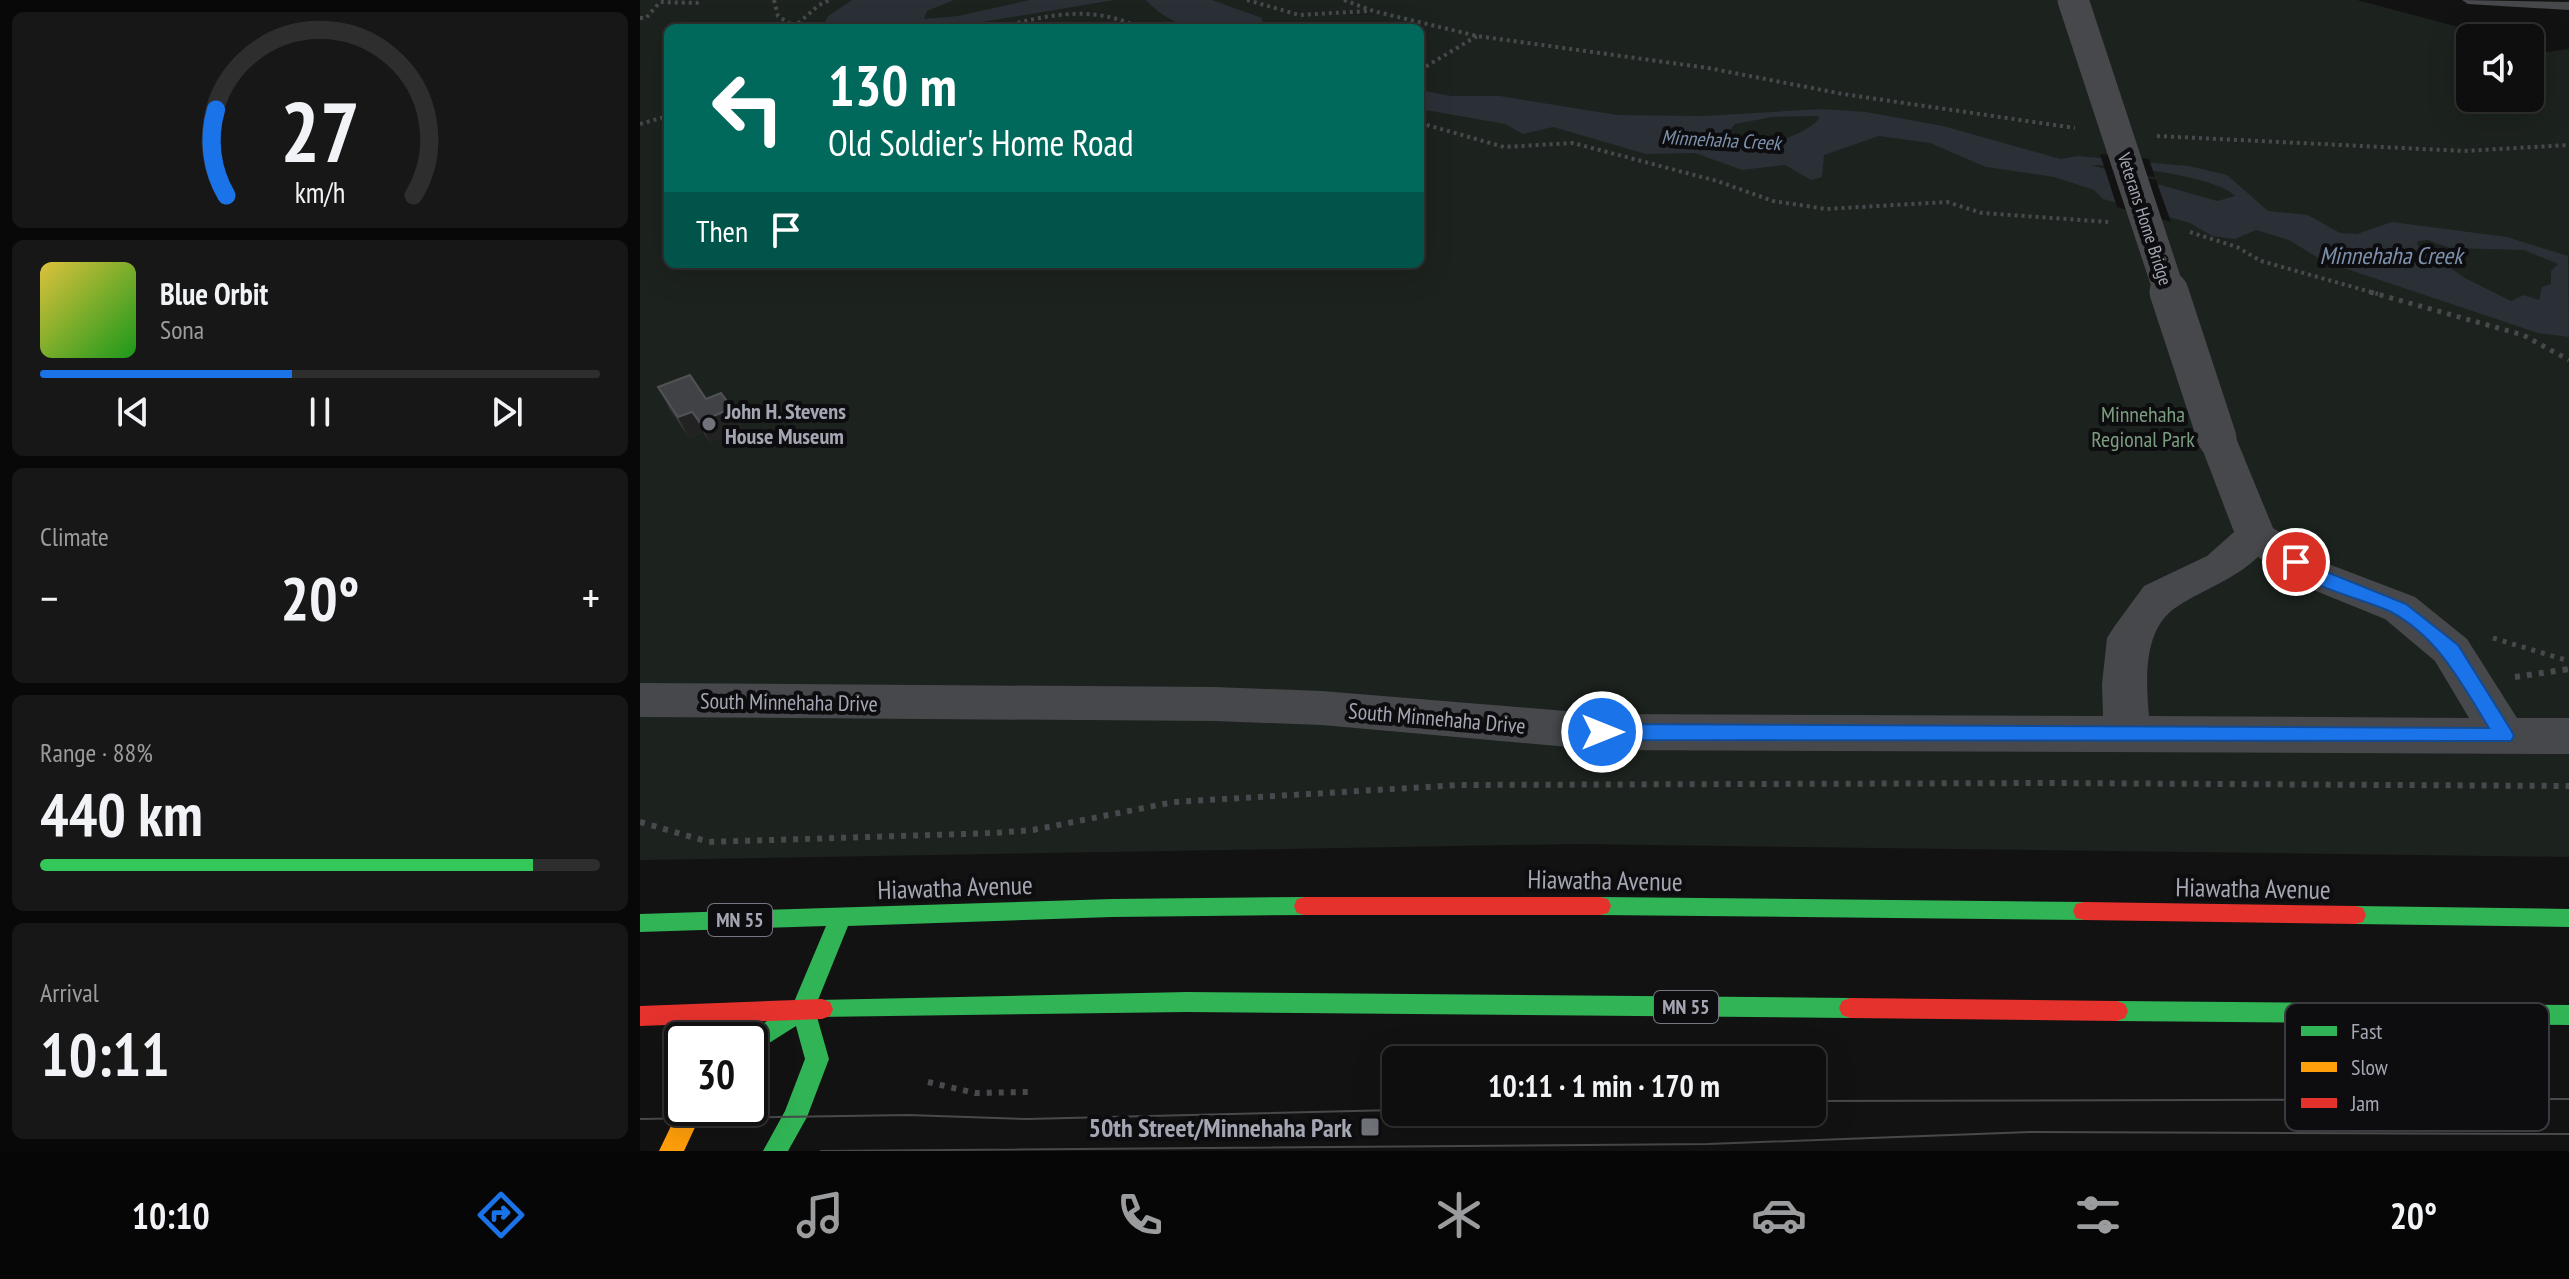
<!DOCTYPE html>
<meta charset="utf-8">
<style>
body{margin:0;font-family:"PT Sans Narrow",sans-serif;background:#171717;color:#f1f3f6;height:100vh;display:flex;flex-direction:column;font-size:30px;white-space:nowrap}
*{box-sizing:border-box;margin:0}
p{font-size:26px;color:#9b9c9e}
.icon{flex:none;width:44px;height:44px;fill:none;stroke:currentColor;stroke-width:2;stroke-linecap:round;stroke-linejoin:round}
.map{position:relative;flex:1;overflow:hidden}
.side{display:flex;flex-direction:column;gap:12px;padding:12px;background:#080808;width:640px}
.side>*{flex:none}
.top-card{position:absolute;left:24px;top:24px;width:760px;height:244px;border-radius:12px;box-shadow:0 8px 32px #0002,0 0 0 2px #2e2e2e;background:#00695c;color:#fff;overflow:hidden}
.fabs{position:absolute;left:1816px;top:24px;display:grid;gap:16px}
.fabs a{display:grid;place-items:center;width:88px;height:88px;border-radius:12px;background:#0e0e0e;box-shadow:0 8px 32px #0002,0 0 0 2px #2e2e2e;font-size:40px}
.speed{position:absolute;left:24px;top:1022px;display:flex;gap:16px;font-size:40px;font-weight:700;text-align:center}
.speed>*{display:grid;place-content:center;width:104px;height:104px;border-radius:50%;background:#0e0e0e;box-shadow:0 8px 32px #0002,0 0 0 2px #2e2e2e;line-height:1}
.speed .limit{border:4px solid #111;border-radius:12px;background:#fff;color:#111}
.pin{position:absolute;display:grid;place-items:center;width:68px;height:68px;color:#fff;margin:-34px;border:4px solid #fff;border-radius:50%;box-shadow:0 2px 8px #0007}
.me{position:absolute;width:88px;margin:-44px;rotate:90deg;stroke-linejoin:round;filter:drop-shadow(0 0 6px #0008)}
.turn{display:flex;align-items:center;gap:28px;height:168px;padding:0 32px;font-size:36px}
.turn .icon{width:104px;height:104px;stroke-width:2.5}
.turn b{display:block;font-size:56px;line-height:68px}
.then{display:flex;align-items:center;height:76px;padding:0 32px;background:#0003;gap:16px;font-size:30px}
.big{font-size:60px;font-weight:800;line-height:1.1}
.side .card{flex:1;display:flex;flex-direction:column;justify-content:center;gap:12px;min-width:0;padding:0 28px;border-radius:12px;background:#171717}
.side .dial{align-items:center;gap:0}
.dial svg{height:208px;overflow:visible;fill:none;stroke:#2e2e2e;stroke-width:7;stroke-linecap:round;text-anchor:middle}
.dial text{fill:#f1f3f6;stroke:none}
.song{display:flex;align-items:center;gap:24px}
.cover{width:96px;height:96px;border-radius:12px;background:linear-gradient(135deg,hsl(50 70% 55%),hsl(120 70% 35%))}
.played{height:8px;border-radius:4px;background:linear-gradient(90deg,#1a73e8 45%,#2e2e2e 45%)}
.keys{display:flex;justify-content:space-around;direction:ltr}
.heat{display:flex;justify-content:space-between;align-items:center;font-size:44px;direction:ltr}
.charge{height:12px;border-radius:6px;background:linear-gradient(90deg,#34c759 88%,#2e2e2e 0)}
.trip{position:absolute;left:742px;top:1046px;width:444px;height:80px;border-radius:12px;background:#0e0e0e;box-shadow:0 8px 32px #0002,0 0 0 2px #2e2e2e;font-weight:800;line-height:80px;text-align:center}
.tabs{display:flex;height:128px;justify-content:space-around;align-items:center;background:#060606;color:#9b9c9e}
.tabs .icon{width:56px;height:56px}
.tabs .selected{color:#1a73e8}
.tabs b{font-size:36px;color:#f1f3f6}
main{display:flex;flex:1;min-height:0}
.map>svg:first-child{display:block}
</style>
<main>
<section class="side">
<div class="card dial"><svg viewBox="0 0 100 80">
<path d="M14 69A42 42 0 1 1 86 69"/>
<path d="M14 69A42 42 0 0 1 10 36" stroke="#1a73e8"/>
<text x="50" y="56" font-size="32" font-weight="700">27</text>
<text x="50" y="72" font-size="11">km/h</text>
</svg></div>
<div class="card">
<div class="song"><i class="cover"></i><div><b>Blue Orbit</b><p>Sona</p></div></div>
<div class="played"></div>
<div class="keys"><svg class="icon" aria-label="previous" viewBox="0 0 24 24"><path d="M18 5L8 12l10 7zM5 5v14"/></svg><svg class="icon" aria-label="pause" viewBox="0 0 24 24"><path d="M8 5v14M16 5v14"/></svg><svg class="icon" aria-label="next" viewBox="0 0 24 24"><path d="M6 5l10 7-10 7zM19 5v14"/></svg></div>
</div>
<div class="card"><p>Climate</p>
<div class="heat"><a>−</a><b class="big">20°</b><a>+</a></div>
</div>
<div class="card"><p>Range · 88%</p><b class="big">440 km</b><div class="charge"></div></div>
<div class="card"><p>Arrival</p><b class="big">10:11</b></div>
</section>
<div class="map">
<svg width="1929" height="1151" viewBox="0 0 1929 1151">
<rect width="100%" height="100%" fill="#121212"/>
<path fill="#1c221d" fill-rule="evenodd" d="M0 0H1717L1860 38H1830V98H1890V47L1907 52 1929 49V857L937 844 0 860ZM28 28H780V264H28Z"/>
<g fill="#2a3036" fill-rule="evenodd">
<polygon points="212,0 314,0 287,11 284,19 318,16 390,0 474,0 307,28 182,28 188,16"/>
<path d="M506 0H572L622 18 623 28C576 28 542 38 506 0Z"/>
<path d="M780 90 811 96H860L977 115 1063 116 1181 109 1226 112 1303 126 1421 159 1437 156 1549 166 1587 175 1628 211 1668 215 1700 233 1717 234 1752 222 1867 237 1928 256 1929 337 1898 333 1683 261 1649 240 1616 230 1595 239 1572 236 1550 223 1463 199 1454 190 1414 177 1346 167 1290 143 1239 136 1184 155 1182 177 1171 180 1145 165 1102 170 1055 153 1006 154 913 127 883 134 865 124 780 109ZM1178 116 1179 119C1156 142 1116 148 1086 135L1095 124 1132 117ZM1451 165C1479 165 1577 176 1595 196L1577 201ZM1788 240 1810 248 1884 250 1918 264 1911 271V284L1902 287 1899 300 1884 295 1871 301 1825 278 1777 245 1778 241Z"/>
</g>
<polygon fill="#121212" points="1460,154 1509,159 1515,177 1491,174 1516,180 1531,222 1477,207"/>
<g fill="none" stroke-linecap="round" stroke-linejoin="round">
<g stroke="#48494c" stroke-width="4" stroke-dasharray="3 4" stroke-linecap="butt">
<polyline points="134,0 138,16 155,27"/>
<polyline points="607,0 659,15 728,11"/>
<polyline points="704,0 733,11 837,36 1068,68 1203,94 1435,128"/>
<polyline points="0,18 6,18 20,2 57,3 61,0"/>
<polyline points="153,28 179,5 190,0"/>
<path d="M357 28C407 15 452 4 500 28"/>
<polyline points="780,70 837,36"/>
<polyline points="780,123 864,147 933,143 1077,181 1133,201 1186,209 1307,202 1342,213 1468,222"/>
<polyline points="0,124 28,116"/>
<polyline points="1517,136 1824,151 1929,145"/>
<polyline points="1550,232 1597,247 1621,261 1738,294"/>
</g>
<g stroke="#48494c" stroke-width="5" stroke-dasharray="4 6" stroke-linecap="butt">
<polyline points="1730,292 1883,335 1929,360"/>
<polyline points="1853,638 1929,661"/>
<polyline points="1924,670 1929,669"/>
</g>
<g stroke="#48494c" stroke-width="6" stroke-dasharray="5 7" stroke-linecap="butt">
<polyline points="1875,677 1929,669"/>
<polyline points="0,822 69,842 354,833 393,830 534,802 820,785 1407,783 1929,786"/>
<polyline points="288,1082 335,1093 389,1092"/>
</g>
<polygon fill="#47484b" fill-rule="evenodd" points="1822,0 1929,2 1929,10 1828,4"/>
<path fill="#47484b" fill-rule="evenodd" d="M1577 426 1591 429 1596 438 1633 528 1691 565 1775 597 1827 639 1877 718H1929V754L962 750 682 725 575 721 0 717V683L575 687 682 691 962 714 1463 716 1462 684 1467 638 1474 627 1504 586 1567 556 1594 532 1558 438 1563 429ZM1618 557 1661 585 1745 619 1795 661 1829 718 1509 716C1506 681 1502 628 1538 606 1566 588 1592 581 1618 557Z"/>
<g fill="#30b455" fill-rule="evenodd">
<polygon points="665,897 673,899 676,906 673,913 665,915 472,917 208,926 178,1000 547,992 1210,998 1218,1001 1221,1008 1218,1015 1210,1018 547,1012 177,1017 189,1059 167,1117 148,1151 123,1151 145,1111 165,1059 156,1026 110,1055 110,1040 100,1040 154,1002 186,926 0,932 0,914 472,899"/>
<polygon points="960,897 1444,902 1452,904 1455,911 1452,918 1444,920 960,915 952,913 949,906 952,899"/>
<polygon points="1715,906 1929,909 1929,927 1715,924 1707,922 1704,915 1707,908"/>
<polygon points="1477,1001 1929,1005 1929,1025 1477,1021 1469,1018 1466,1011 1469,1004"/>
</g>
<polygon fill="#ff9f0a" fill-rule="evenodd" points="42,1103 42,1108 64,1108 44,1151 19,1151"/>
<g fill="#e5322d" fill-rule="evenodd">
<polygon points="665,897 960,897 968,899 971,906 968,913 960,915 665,915 657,913 654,906 657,899"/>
<polygon points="1444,902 1715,906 1723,908 1726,915 1723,922 1715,924 1444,920 1436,918 1433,911 1436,904"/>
<polygon points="1210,998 1477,1001 1485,1004 1488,1011 1485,1018 1477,1021 1210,1018 1202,1015 1199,1008 1202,1001"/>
<polygon points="182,999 190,1002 193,1009 190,1016 182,1019 0,1026 0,1006"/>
</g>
<g stroke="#48494b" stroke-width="2">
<polyline points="1172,1101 1929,1099"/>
<polyline points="0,1119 268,1115 387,1119 756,1110"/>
<polyline points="181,1151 1068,1144 1390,1132 1929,1134"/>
</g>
<polyline stroke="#47484b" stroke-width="31" points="1433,0 1530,294"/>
<polyline stroke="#47484b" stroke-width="39" points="1529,292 1577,438"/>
</g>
<polygon fill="#353637" points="18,387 66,399 92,408 102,429 70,442 63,432 49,438 29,408"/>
<g fill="#222223">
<polygon points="92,408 102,429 70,442 60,422"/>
<polygon points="52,412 63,432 49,438 38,417"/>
</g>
<polygon fill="#414245" stroke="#515256" stroke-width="2" points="50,375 66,399 81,393 92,408 60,422 52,412 38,417 18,387"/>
<path fill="#1a73e8" stroke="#114b97" stroke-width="2" d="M1656 555 1682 570 1766 604 1818 645 1871 730 1874 736 1871 741 962 740 955 737 952 732 955 726 962 724 1849 728C1822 684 1798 637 1751 612 1723 598 1665 588 1647 562Z"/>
<g fill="#71737b" stroke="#0d0c0e" stroke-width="3">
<circle cx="69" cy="424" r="8"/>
<rect x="720" y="1117" width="20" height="20" rx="4"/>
</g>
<g text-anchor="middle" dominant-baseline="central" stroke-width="8" stroke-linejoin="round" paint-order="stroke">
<g font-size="18" fill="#a4a7b3" stroke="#0d0c0e">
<text transform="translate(1505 219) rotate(72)">Veterans Home Bridge</text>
</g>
<g font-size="20" font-style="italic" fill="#7c91ac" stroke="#0d0c0e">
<text transform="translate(1081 140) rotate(3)">Minnehaha Creek</text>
</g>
<g fill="#0d0c0e" stroke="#777882" stroke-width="2">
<rect x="68" y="904" width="64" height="32" rx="6"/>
<rect x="1014" y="991" width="64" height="32" rx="6"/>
</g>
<g font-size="20" font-weight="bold" fill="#a4a7b3">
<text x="100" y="920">MN 55</text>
<text x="1046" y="1007">MN 55</text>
</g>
<g font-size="22" font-weight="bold" fill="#a4a7b3" stroke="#0d0c0e" text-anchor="start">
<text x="85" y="411">John H. Stevens<tspan x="85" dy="25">House Museum</tspan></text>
</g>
<g font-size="22" fill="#7b9d80" stroke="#0d0c0e">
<text x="1503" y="414">Minnehaha<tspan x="1503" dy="25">Regional Park</tspan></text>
</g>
<g font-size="22" fill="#a4a7b3" stroke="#0d0c0e">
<text transform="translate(149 702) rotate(1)">South Minnehaha Drive</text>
<text transform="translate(797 718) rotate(5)">South Minnehaha Drive</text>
</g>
<g font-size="24" font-style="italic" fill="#7c91ac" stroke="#0d0c0e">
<text x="1751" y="255">Minnehaha Creek</text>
</g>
<g font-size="26" fill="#a4a7b3" stroke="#0d0c0e">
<text transform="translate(965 880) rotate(1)">Hiawatha Avenue</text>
<text transform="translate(315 887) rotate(-2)">Hiawatha Avenue</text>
<text transform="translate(1613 888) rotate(1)">Hiawatha Avenue</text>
</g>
<g font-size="26" font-weight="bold" fill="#a4a7b3" stroke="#0d0c0e" text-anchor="end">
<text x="712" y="1127">50th Street/Minnehaha Park</text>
</g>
</g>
<rect x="1645" y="1003" width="264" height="128" rx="12" fill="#0d0c0e" stroke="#3a3a40" stroke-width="2"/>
<rect x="1661" y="1026" width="36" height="10" fill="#30b455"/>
<rect x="1661" y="1062" width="36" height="10" fill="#ff9f0a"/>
<rect x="1661" y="1098" width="36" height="10" fill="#e5322d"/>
<g font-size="22" fill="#a4a7b3">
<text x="1711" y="1039">Fast</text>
<text x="1711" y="1075">Slow</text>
<text x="1711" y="1111">Jam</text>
</g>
</svg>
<div class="fabs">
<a><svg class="icon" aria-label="sound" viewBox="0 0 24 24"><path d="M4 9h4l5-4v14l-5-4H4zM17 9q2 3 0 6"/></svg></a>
</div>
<div class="speed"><div class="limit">30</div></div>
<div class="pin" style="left:1656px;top:562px;background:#d93025"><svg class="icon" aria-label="arrive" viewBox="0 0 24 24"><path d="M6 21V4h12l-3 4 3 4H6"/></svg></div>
<svg class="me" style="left:962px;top:732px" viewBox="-20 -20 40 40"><circle r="17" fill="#1a73e8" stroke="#fff" stroke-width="3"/><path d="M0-11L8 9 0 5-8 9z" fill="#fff"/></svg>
<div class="trip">10:11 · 1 min · 170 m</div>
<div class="top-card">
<div class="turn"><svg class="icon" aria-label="left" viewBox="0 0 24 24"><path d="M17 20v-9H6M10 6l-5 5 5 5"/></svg><div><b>130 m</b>Old Soldier's Home Road</div></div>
<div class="then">Then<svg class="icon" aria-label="arrive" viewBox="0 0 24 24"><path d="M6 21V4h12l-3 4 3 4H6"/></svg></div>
</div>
</div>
</main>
<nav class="tabs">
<b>10:10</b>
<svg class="icon selected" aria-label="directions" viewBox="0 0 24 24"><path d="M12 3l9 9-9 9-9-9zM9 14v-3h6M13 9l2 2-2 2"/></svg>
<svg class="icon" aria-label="music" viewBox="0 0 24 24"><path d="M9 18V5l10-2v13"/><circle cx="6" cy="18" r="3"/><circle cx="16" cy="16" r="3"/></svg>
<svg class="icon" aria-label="phone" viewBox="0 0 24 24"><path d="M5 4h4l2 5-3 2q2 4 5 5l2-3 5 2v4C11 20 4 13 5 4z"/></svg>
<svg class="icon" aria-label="climate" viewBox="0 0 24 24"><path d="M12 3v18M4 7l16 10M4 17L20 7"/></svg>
<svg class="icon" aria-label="car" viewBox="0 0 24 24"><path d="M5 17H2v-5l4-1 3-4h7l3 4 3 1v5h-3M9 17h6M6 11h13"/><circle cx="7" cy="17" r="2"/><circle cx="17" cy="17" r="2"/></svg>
<svg class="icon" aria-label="filters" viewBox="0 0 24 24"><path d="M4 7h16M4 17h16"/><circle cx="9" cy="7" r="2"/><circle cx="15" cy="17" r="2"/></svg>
<b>20°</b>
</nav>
